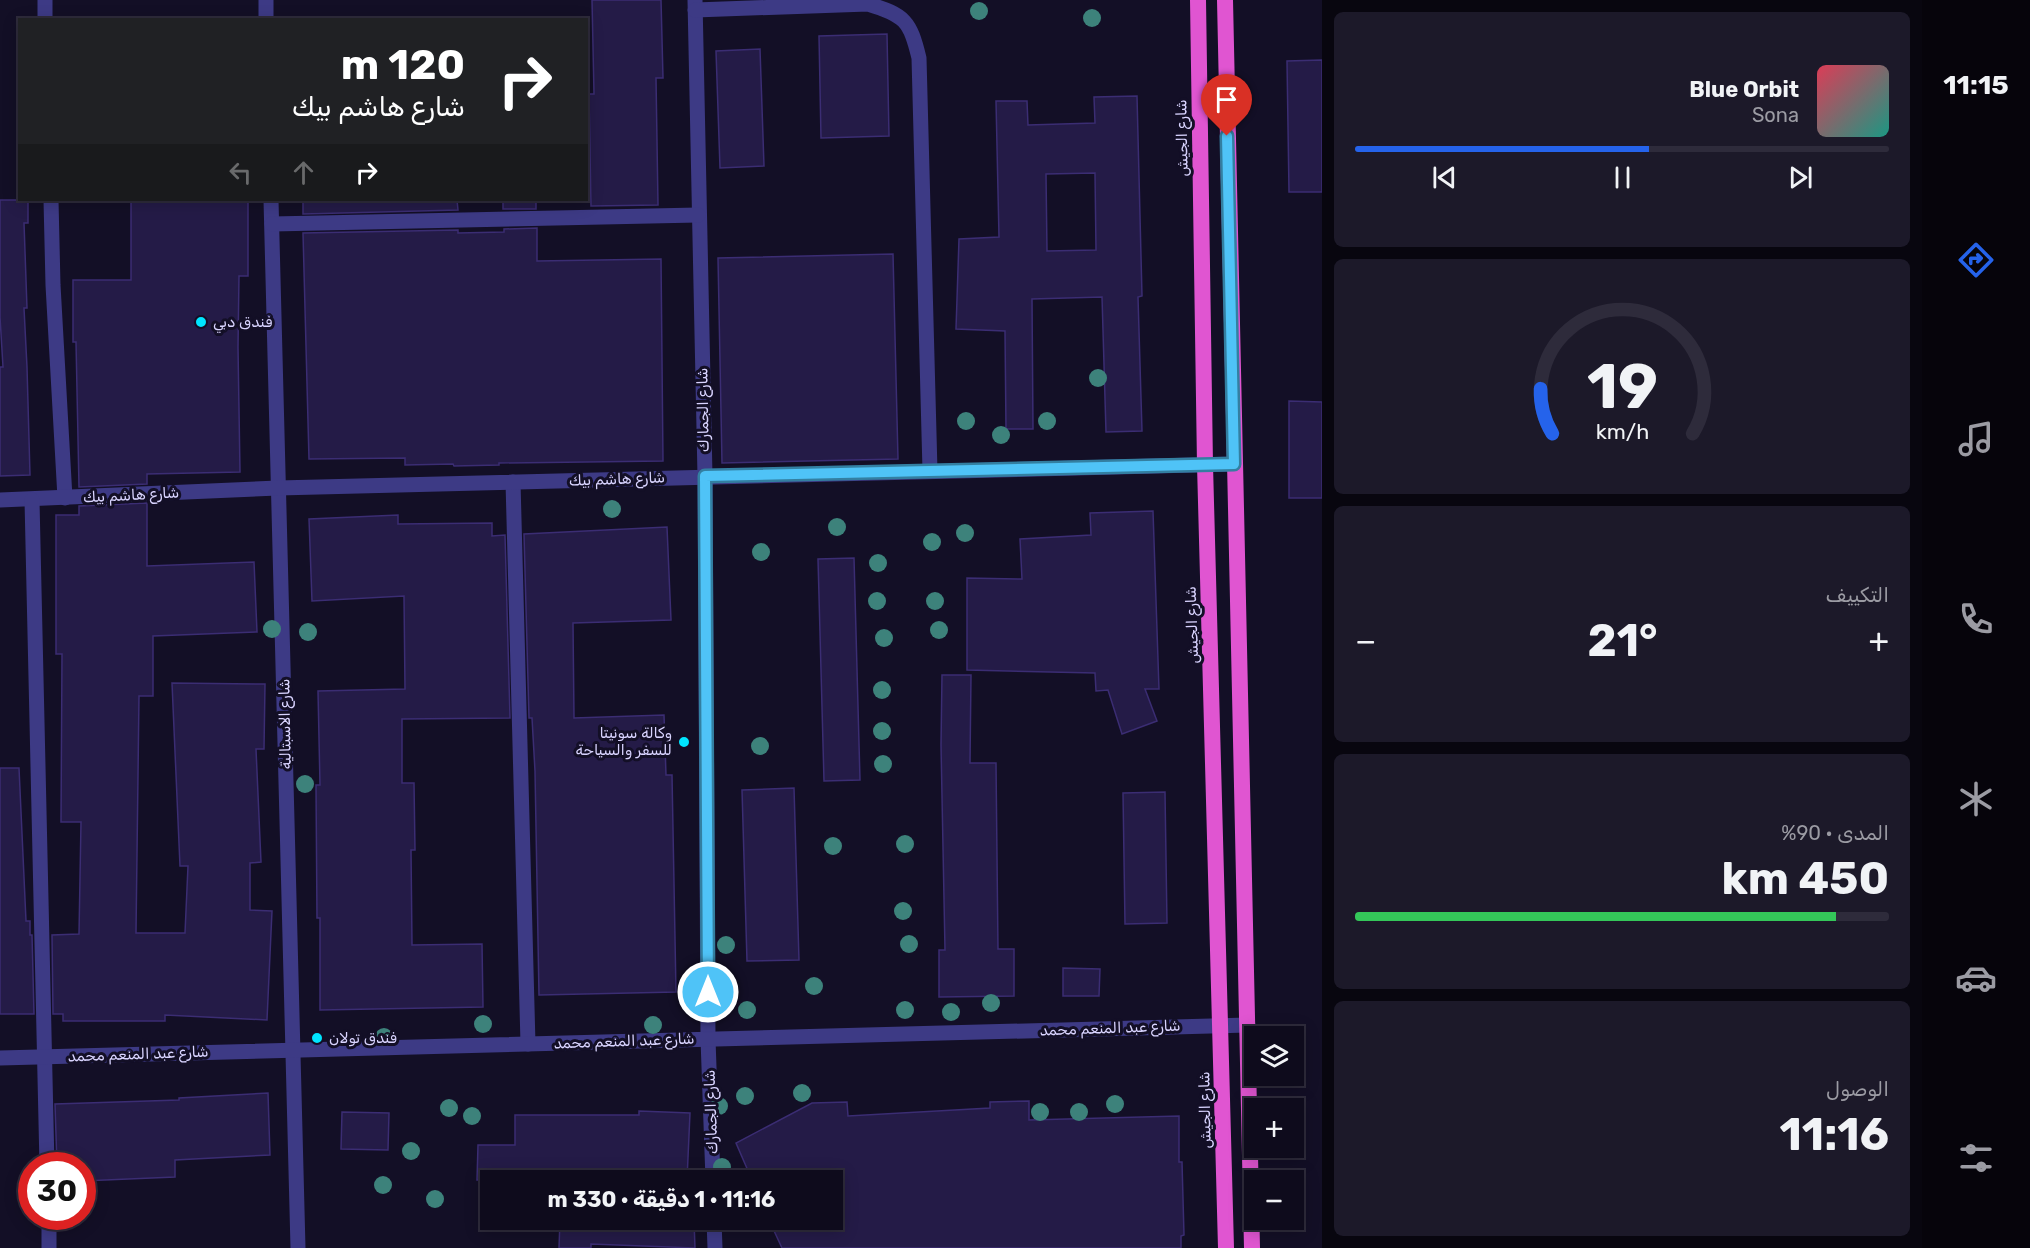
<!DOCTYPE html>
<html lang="ar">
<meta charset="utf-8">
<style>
body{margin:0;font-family:Rubik,"Noto Naskh Arabic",sans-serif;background:#1c1929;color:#f1f3f6;direction:rtl;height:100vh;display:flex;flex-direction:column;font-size:22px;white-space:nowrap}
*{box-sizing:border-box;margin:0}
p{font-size:20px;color:#9b9ba3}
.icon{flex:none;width:33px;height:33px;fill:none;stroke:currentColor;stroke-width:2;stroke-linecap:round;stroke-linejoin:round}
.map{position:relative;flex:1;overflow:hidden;direction:ltr}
.drawer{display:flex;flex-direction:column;gap:12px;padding:12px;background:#08060f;width:600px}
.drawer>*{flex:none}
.hud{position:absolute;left:18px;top:18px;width:570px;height:183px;border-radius:0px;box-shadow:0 3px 15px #0003,0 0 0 2px #2e2b3b;direction:rtl;background:#202124;color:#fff;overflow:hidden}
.tools{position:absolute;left:1244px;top:1026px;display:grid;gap:12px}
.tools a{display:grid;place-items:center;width:60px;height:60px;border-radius:0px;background:#0e0b1c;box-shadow:0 3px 15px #0003,0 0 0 2px #2e2b3b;font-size:30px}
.speed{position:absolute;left:18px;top:1152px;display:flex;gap:12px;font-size:30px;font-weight:700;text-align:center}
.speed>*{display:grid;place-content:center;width:78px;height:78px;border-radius:50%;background:#0e0b1c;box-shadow:0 3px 15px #0003,0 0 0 2px #2e2b3b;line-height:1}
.speed .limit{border:9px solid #d22;background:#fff;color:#111}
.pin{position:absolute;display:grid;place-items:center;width:51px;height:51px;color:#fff;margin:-62px -26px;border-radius:50% 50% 50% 0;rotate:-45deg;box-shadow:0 0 6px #0007}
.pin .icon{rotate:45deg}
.me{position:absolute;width:66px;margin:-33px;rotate:0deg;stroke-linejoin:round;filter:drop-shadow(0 0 4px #0008)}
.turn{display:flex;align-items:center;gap:21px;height:126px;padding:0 24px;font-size:27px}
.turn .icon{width:78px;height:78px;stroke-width:2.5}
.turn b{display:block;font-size:42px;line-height:51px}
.lanes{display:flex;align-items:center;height:57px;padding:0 24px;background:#0003;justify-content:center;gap:30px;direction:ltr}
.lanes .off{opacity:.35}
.big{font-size:45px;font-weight:700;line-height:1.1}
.drawer .tile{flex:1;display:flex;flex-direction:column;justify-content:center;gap:9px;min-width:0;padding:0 21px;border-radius:9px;background:#1c1929}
.drawer .dial{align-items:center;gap:0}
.dial svg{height:156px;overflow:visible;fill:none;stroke:#2e2b3b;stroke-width:7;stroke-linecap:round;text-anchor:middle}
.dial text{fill:#f1f3f6;stroke:none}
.song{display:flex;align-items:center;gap:18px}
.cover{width:72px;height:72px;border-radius:9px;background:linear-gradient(135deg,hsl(350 70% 55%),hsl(170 70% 35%))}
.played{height:6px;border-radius:3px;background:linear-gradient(90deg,#2563eb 55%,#2e2b3b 55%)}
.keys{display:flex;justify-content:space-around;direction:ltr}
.heat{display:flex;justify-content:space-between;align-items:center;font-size:33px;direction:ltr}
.charge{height:9px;border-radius:4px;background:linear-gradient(90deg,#34c759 90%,#2e2b3b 0)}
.trip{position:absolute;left:480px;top:1170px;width:363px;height:60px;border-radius:0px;background:#0e0b1c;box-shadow:0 3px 15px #0003,0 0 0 2px #2e2b3b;font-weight:700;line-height:60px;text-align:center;direction:rtl}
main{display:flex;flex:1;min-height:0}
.tab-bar{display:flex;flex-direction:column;width:108px;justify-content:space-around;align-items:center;background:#06040b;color:#9b9ba3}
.tab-bar .icon{width:42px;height:42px}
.tab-bar .active{color:#2563eb}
.tab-bar b{font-size:27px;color:#f1f3f6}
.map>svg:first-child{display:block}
</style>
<main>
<nav class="tab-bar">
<b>11:15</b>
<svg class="icon active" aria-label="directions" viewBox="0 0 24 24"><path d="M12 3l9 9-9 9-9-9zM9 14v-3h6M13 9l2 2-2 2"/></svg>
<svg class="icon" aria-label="music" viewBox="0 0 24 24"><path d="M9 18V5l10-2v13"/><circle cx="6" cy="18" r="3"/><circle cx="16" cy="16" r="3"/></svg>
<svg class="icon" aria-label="phone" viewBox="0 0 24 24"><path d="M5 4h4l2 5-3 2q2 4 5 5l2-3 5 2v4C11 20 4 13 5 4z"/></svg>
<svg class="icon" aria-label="climate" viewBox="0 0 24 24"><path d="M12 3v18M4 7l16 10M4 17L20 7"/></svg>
<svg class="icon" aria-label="car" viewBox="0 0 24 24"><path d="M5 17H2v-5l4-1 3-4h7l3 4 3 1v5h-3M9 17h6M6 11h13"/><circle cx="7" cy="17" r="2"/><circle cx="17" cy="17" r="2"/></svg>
<svg class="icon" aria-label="filters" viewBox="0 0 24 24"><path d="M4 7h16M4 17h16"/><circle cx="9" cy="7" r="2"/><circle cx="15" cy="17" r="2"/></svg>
</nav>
<section class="drawer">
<div class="tile">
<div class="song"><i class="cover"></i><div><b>Blue Orbit</b><p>Sona</p></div></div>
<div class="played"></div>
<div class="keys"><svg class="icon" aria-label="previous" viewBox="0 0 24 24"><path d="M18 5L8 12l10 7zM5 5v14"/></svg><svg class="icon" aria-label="pause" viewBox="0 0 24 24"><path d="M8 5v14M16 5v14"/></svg><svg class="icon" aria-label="next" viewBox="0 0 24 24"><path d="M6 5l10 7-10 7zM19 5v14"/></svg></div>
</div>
<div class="tile dial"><svg viewBox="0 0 100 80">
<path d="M14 69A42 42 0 1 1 86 69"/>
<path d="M14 69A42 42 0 0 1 8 46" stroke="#2563eb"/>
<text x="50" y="56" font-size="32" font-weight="700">19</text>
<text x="50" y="72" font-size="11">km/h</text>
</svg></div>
<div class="tile"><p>التكييف</p>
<div class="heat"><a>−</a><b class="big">21°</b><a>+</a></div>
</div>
<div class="tile"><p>المدى · 90%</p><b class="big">450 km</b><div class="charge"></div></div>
<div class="tile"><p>الوصول</p><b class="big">11:16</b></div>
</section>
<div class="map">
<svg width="1322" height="1248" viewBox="0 0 1322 1248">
<rect width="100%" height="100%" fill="#130f26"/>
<g fill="#241b47" stroke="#3b2d73" stroke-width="1.5" fill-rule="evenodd">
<polygon points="592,0 661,0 663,78 656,78 658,205 591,206 589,94 594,94"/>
<polygon points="887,34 889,136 821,138 819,36"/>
<polygon points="760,49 764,166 720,168 716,51"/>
<polygon points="1322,60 1322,192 1289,192 1287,61"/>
<path d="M1137 96 1142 296 1138 297 1142 431 1106 432 1102 297 1032 299 1033 429H1006L1005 331 956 329 959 239 999 237 996 101H1027L1028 125 1095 123 1094 97ZM1095 173 1096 250 1047 251 1046 174Z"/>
<polygon points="0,200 28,200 28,223 24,223 27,308 24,308 27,367 30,475 0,476 0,367 3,367 0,317"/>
<polygon points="131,200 248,200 248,276 239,276 238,347 240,472 147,474 147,484 79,487 76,342 73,342 73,280 131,280"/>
<polygon points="303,200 457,200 458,210 303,214"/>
<rect x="503" y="200" width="33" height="9"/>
<polygon points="537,228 537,261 661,259 663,461 499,463 499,465 454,466 453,464 405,465 405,458 309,459 303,233 458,230 458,233 504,232 504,229"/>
<polygon points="893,254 898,459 722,463 718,258"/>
<polygon points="1289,401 1322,402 1322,498 1289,498"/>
<polygon points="147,503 147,566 254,562 257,632 153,636 153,696 139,696 136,933 185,933 188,866 180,866 172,683 265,684 264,749 256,749 261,862 250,863 250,910 272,911 267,1020 165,1015 165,1021 63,1021 63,1014 53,1014 52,935 79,934 81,822 61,822 62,654 56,654 56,515 79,515 79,506"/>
<polygon points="1153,511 1159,689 1145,689 1157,721 1122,734 1108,690 1096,691 1095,673 967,670 967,578 1022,579 1020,539 1091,535 1090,513"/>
<polygon points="398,515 398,524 492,523 492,536 505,535 510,718 402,719 402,783 414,783 415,850 411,850 412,945 482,944 483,1007 320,1010 320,918 317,918 316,785 320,785 318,691 405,689 404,596 312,601 309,519"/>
<polygon points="667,527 671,620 573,623 574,718 664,715 666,775 672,775 676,992 539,995 535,771 532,718 529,718 524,534"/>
<polygon points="854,558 860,780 824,781 818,559"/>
<polygon points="942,675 971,675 970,763 996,763 998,949 1014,949 1014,996 939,997 939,950 945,950 941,745"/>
<polygon points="0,768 19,768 26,921 30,921 30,935 32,935 34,1014 0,1014"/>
<polygon points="794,788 799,960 747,961 742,790"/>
<polygon points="1165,792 1167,923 1125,924 1123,793"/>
<polygon points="1063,968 1100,969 1099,996 1063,996"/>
<polygon points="268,1093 270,1155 175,1160 175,1177 82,1181 82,1166 57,1166 55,1104 179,1100 179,1098"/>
<polygon points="1029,1101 1029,1120 1179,1116 1179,1162 1182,1162 1184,1235 1181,1236 1181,1248 782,1248 769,1220 832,1220 832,1180 752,1180 736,1143 812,1103 847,1102 848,1116 990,1108 990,1102"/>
<polygon points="639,1111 690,1113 687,1180 477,1180 478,1145 515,1145 515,1115 639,1115"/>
<polygon points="342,1112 389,1113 388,1150 341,1149"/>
<polygon points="560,1220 694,1220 695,1248 591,1244 591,1248 559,1248"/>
</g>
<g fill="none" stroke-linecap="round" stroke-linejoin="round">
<g stroke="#3d3a85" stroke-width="15">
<polyline points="45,0 45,20"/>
<polyline points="266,0 266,20"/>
<polyline points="695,0 705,476 708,1039 713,1180"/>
<path d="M695 10 868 4C905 15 910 21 919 58L930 471"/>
<polyline points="51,200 53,285 65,498"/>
<polyline points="271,200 298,1248"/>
<polyline points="272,224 698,215"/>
<polyline points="513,482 528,1044"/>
<polyline points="0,500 278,488 1234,464"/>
<polyline points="32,500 47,1166"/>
<polyline points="49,1216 49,1248"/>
<polyline points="714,1220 715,1248"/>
</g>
<polyline stroke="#3d3a85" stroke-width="15" points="0,1058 1248,1025"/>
<g stroke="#e055d1" stroke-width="16">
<polyline points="1198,0 1205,465 1226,1248"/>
<polyline points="1225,0 1252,1248"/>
</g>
</g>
<g fill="#3d827b">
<circle cx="979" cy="11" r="9"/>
<circle cx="1092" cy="18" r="9"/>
<circle cx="1098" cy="378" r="9"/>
<circle cx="966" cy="421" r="9"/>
<circle cx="1047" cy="421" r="9"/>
<circle cx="1001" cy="435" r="9"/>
<circle cx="612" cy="509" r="9"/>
<circle cx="837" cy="527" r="9"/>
<circle cx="965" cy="533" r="9"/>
<circle cx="932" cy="542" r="9"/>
<circle cx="761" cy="552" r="9"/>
<circle cx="878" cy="563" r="9"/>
<circle cx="877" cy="601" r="9"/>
<circle cx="935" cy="601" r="9"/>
<circle cx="272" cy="629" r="9"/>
<circle cx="939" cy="630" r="9"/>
<circle cx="308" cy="632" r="9"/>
<circle cx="884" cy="638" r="9"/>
<circle cx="882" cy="690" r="9"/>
<circle cx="882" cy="731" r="9"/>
<circle cx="760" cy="746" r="9"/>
<circle cx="883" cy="764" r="9"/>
<circle cx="305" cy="784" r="9"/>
<circle cx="905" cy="844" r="9"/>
<circle cx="833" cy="846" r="9"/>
<circle cx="903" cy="911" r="9"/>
<circle cx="909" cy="944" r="9"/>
<circle cx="726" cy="945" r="9"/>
<circle cx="814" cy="986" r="9"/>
<circle cx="991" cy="1003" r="9"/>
<circle cx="747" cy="1010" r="9"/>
<circle cx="905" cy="1010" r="9"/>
<circle cx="951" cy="1012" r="9"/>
<circle cx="483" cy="1024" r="9"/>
<circle cx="653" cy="1025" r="9"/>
<circle cx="384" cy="1037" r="9"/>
<circle cx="802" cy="1093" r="9"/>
<circle cx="745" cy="1096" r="9"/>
<circle cx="1115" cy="1104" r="9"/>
<circle cx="719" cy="1106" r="9"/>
<circle cx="449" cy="1108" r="9"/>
<circle cx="1040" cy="1112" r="9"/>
<circle cx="1079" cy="1112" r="9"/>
<circle cx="472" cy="1116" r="9"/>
<circle cx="411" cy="1151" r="9"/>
<circle cx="722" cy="1167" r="9"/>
<circle cx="383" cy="1185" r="9"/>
<circle cx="435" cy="1199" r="9"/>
</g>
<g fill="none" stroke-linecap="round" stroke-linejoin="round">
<g stroke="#337fa1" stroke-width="15">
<polyline id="route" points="708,992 705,476 1234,464 1227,136"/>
</g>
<use href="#route" stroke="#4fc3f7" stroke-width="10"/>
</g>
<g fill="#00e5ff" stroke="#130f26" stroke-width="2">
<circle cx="201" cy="322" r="6"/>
<circle cx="684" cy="742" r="6"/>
<circle cx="317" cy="1038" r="6"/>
</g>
<g text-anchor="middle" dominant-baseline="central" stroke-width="6" stroke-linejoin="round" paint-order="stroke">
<g font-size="15" fill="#d9d4ff" stroke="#130f26">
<text transform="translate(1182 138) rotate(-91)">شارع الجيش</text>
<text transform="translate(703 410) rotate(-91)">شارع الجمارك</text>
<text transform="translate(617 479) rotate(-2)">شارع هاشم بيك</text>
<text transform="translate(131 495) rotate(-3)">شارع هاشم بيك</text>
<text transform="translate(1192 625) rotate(-92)">شارع الجيش</text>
<text transform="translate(285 724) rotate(-91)">شارع الاسبتالية</text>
<text transform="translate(1110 1028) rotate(-2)">شارع عبد المنعم محمد</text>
<text transform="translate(624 1041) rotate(-2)">شارع عبد المنعم محمد</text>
<text transform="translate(138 1054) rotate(-2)">شارع عبد المنعم محمد</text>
<text transform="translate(1205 1110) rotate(-91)">شارع الجيش</text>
<text transform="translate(711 1112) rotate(-92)">شارع الجمارك</text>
</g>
<g font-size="15" fill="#d9d4ff" stroke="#130f26" text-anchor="start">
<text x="213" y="322">فندق دبي</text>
<text x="672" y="733" text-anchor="end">وكالة سونيتا<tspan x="672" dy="17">للسفر والسياحة</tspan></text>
<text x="329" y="1038">فندق تولان</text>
</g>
</g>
</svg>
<div class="tools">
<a><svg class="icon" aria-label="layers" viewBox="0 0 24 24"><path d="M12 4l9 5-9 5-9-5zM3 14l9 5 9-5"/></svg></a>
<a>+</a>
<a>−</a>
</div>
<div class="speed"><div class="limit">30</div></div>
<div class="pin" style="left:1227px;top:136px;background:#d93025"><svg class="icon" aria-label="arrive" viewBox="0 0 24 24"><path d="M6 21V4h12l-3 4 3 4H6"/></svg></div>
<svg class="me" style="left:708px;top:992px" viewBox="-20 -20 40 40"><circle r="17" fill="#4fc3f7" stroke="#fff" stroke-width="3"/><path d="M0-11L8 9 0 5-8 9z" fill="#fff"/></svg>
<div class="trip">11:16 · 1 دقيقة · 330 m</div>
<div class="hud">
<div class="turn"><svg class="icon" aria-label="right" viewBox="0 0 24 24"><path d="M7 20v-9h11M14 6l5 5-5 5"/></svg><div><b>120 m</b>شارع هاشم بيك</div></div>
<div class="lanes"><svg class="icon off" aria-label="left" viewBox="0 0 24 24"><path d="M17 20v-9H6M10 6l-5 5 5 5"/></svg><svg class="icon off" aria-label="ahead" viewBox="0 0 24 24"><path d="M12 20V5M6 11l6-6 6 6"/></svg><svg class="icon" aria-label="right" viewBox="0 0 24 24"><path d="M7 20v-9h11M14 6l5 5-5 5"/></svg></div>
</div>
</div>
</main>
